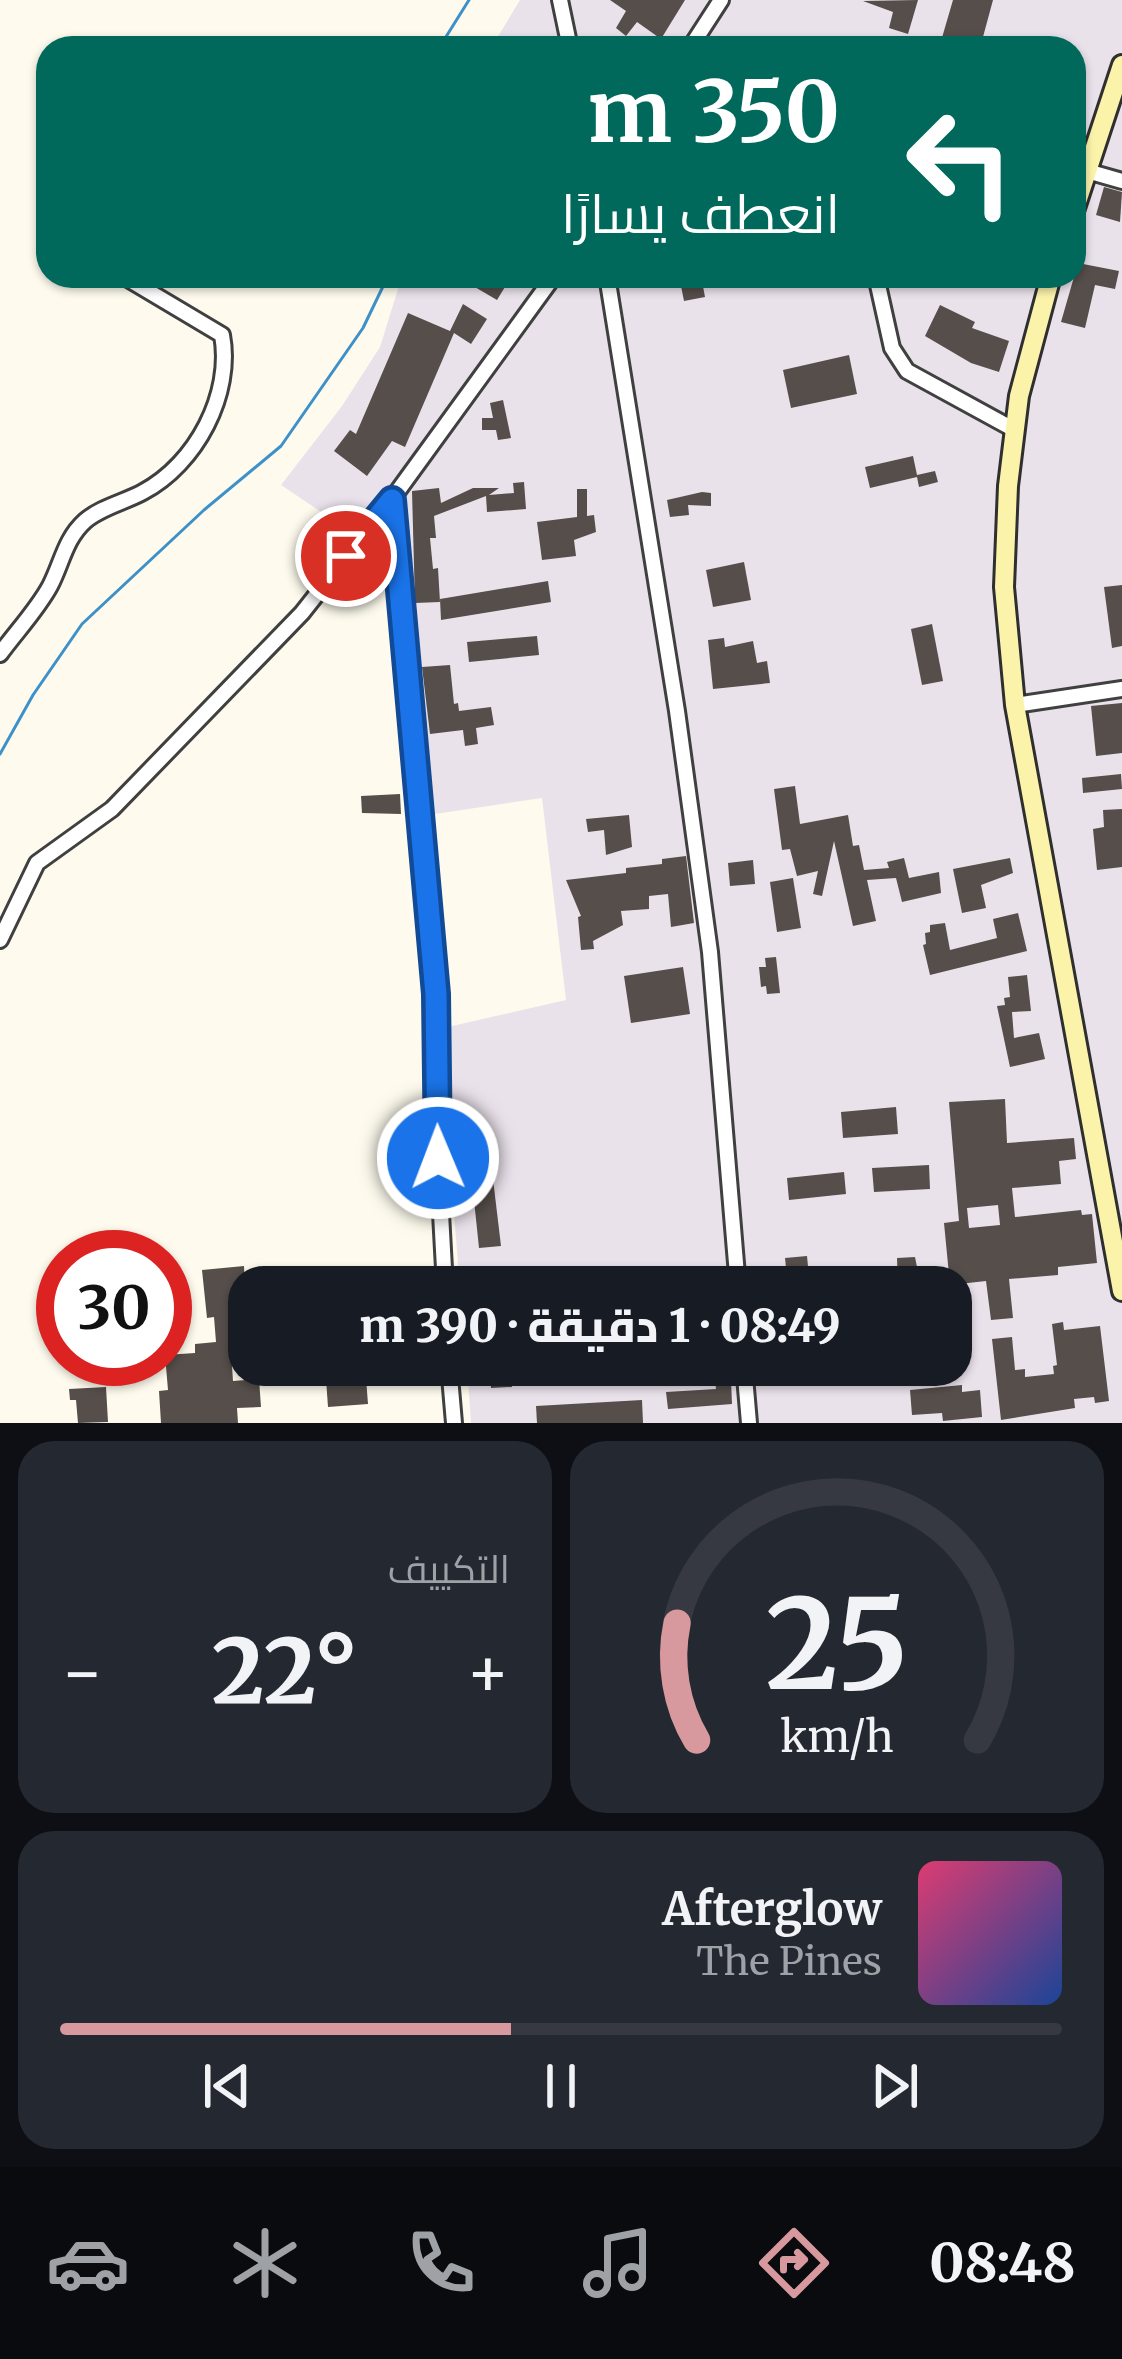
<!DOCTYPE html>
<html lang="ar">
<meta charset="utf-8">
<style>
body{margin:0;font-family:Merriweather,Cairo,serif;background:#242831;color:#f1f3f6;direction:rtl;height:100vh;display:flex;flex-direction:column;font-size:45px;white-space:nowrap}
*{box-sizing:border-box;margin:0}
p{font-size:39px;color:#9ea1a6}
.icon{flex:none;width:66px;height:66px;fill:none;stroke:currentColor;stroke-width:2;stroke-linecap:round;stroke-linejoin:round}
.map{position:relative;height:1423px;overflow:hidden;direction:ltr}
.details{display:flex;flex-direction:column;gap:18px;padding:18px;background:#0d0f14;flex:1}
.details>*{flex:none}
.guide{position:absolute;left:36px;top:36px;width:1050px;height:252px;border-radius:36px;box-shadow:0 3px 9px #0004;direction:rtl;background:#00695c;color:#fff;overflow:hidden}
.speed{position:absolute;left:36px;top:1230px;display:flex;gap:24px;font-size:60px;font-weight:700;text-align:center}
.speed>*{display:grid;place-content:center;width:156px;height:156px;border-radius:50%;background:#171b24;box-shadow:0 3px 9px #0004;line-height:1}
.speed .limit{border:18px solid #d22;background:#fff;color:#111}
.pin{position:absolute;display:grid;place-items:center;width:102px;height:102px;color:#fff;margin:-51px;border:6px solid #fff;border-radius:50%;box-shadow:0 3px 12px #0007}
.me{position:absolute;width:132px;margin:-66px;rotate:359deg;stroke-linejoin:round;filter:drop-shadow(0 0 9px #0008)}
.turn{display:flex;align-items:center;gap:42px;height:252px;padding:0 48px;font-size:54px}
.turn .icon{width:156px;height:156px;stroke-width:2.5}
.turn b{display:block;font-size:84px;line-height:102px}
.big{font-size:90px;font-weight:800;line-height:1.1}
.details .card{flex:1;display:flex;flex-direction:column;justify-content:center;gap:18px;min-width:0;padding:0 42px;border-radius:36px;background:#242831}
.details .dial{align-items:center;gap:0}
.dial svg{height:312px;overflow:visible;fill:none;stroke:#363941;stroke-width:7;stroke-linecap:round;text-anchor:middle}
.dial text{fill:#f1f3f6;stroke:none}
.song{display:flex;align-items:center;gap:36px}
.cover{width:144px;height:144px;border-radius:18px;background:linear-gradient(135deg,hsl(340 70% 55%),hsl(220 70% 35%))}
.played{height:12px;border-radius:6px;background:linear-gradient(90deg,#d7999d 45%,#363941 45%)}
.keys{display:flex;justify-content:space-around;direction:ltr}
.heat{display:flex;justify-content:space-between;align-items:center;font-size:66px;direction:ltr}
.details .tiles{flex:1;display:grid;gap:18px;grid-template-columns:1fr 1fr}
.card:last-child{grid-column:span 2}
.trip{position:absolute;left:228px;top:1266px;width:744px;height:120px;border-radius:36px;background:#171b24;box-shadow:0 3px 9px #0004;font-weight:800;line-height:120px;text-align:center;direction:rtl}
.dock{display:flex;height:192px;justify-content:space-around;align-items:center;background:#090b0e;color:#9ea1a6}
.dock .icon{width:84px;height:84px}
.dock .on{color:#d7999d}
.dock b{font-size:54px;color:#f1f3f6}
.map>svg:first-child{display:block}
</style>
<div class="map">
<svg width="1122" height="1423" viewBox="0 0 1122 1423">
<rect width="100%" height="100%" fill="#fefbee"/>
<polygon fill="#eae2eb" points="520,0 1122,0 1122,1423 471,1423 467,1365 951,1365 951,1287 460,1287 439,1029 566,1000 542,798 422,816 402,532 345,528 281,485 342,406 380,347 402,276 1074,276 1074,48 491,48"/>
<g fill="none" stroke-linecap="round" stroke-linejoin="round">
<g stroke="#3e91c8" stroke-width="3">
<polyline points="439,48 469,0"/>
<polyline points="0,754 33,695 82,624 204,510 281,446 363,328 388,276"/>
</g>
</g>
<g fill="#554e4a" fill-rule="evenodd">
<polygon points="610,0 685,0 661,39 637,22 626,36 616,28 626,11"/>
<polygon points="918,0 908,34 889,28 893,12 863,1"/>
<polygon points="953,0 993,0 980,48 939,48"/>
<polygon points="1104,187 1122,192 1120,222 1096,215"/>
<polygon points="1078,263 1119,271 1115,289 1095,285 1085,328 1061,322"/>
<polygon points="456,276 497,276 508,282 497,300"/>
<polygon points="679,276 701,276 705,297 684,301"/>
<polygon points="463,304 487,319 471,344 454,333 405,447 392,441 367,476 334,451 350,430 356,434 408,313 450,331"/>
<polygon points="940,305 975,322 972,328 1009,341 999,372 971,363 925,336"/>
<polygon points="849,355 857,394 791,408 783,370"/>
<polygon points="503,400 511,438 498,440 496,430 482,430 482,418 493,418 490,403"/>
<polygon points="913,456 917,475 935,471 938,482 919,487 917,477 870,488 865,467"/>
<polygon points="524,482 526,509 487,512 486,496 434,516 436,538 430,538 433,569 438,568 440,602 415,603 412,491 439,488 441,503 473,488 499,488 489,495 514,493 513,483"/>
<polygon points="577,489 587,489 587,516 594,515 596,532 574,540 576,556 542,560 537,522 577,517"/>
<polygon points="702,492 711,493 711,506 688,505 689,515 670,517 667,500"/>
<polygon points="744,562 751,600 713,607 706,570"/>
<polygon points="548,581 551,602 441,620 440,599"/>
<polygon points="1122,585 1122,646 1112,648 1104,587"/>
<polygon points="932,624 943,681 922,685 911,629"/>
<polygon points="537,636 539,655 469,662 467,642"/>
<polygon points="724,638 725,647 753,641 757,663 767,661 770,683 713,689 708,640"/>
<polygon points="450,665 454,704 458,703 459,711 491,707 494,725 476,728 478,744 465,746 463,730 430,734 422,667"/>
<polygon points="1122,703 1122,753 1096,756 1091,706"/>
<polygon points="1121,774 1122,789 1083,793 1082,778"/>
<polygon points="795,786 800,824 848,815 853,846 859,845 864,870 889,868 887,862 904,858 909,878 939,872 941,893 902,902 896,878 867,880 876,921 853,926 834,841 822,896 813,894 818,871 797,876 790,849 782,850 774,789"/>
<polygon points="400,794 401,814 362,813 361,796"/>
<polygon points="1122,809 1122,867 1097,870 1093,829 1104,827 1103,810"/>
<polygon points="629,815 632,847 606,855 604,830 588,832 586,819"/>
<polygon points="686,856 694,923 671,927 668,894 649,896 649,909 621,911 623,925 593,941 594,949 581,950 578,917 581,916 566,880 626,873 626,868 662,864 662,859"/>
<polygon points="1010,858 1013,873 981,885 986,908 962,913 953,869"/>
<polygon points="753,860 755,884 730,886 728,863"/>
<polygon points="793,878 801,928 777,932 770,882"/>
<polygon points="1018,913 1027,951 930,975 923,945 926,944 925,933 930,932 930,925 945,923 950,950 997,938 993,919"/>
<polygon points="776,957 780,993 767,994 766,986 761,987 759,967 766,967 765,958"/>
<polygon points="683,967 690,1014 631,1023 624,976"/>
<polygon points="1027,975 1031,1011 1012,1012 1014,1038 1039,1033 1045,1059 1010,1067 997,1006 1005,1005 1004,998 1010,997 1008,977"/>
<path d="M1005 1099 1007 1143 1074 1138 1076 1159 1059 1161 1061 1184 1012 1188 1015 1217 1081 1210 1082 1215 1092 1214 1097 1263 1058 1267V1275L1009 1279 1013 1318 991 1320 986 1281 950 1285 944 1223 959 1221 949 1102ZM998 1205 1000 1225 969 1228 967 1208Z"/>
<polygon points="896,1107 898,1134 843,1138 841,1112"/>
<polygon points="929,1165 930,1189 874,1192 872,1168"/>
<polygon points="844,1172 846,1194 789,1200 787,1178"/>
<polygon points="493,1179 501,1246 479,1248 472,1181"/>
<polygon points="807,1256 810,1287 788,1287 785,1258"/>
<polygon points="915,1257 921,1287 898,1287 897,1258"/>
<polygon points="244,1266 248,1350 231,1351 233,1381 259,1379 261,1407 237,1408 238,1423 161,1423 159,1391 168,1390 165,1355 195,1353 195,1344 216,1342 214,1317 207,1318 202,1270"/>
<polygon points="1063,1322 1064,1330 1100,1326 1109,1401 1095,1403 1094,1397 1074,1399 1075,1408 1001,1420 992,1339 1012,1337 1015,1370 1025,1369 1025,1377 1054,1374 1053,1366 1057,1365 1052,1324"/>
<polygon points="325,1365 365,1365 368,1404 328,1407"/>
<polygon points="490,1365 511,1365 512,1387 491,1388"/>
<polygon points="715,1380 731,1380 732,1404 668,1409 666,1392 716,1389"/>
<polygon points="962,1385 962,1392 980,1390 982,1417 943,1421 942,1413 912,1415 910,1390"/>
<polygon points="106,1387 108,1422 78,1423 76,1400 70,1400 69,1389"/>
<polygon points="642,1400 643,1423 537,1423 536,1406"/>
</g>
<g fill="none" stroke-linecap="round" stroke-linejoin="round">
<g stroke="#404040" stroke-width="20">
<g id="minor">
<polyline points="560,0 570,48"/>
<polyline points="690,48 721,0"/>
<polyline points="1087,171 1122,181"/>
<polyline points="607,276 677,711 710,952 738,1287"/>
<polyline points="876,276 892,348 907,371 1015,430"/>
<polyline points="392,499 436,994 438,1158 445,1287"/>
<path d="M0 654C16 632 37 610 50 586 62 563 65 539 85 521 101 507 125 502 143 492 196 464 233 394 222 335L123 276"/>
<polyline points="1015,705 1122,689"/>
<polyline points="0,940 37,863 112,809 302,613 392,499 554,276"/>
<polyline points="449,1365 454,1423"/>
<polyline points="744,1365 749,1423"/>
</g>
</g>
<g stroke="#2f2f2f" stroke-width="24">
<g id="secondary">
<polyline points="1074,211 1122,65"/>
<polyline points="1051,276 1019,396 1008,486 1004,587 1015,705 1122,1291"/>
</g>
</g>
<use href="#minor" stroke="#fff" stroke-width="14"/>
<use href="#secondary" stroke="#fcf3ab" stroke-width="18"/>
</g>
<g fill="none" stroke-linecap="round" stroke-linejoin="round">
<g stroke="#114b97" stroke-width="30">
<polyline id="route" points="346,556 392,500 436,994 438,1158"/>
</g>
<use href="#route" stroke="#1a73e8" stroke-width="21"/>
</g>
</svg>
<div class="speed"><div class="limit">30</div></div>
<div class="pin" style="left:346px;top:556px;background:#d93025"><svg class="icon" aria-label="arrive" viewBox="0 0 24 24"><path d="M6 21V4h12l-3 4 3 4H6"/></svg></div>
<svg class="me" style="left:438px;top:1158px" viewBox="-20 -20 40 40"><circle r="17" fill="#1a73e8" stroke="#fff" stroke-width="3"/><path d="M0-11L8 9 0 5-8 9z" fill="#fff"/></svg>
<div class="trip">08:49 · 1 دقيقة · 390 m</div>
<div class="guide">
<div class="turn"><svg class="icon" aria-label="left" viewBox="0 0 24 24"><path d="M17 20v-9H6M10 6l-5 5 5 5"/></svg><div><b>350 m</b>انعطف يسارًا</div></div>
</div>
</div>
<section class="details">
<div class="tiles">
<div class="card dial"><svg viewBox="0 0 100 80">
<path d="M14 69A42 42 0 1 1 86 69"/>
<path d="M14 69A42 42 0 0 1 9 39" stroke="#d7999d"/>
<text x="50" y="56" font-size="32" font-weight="700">25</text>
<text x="50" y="72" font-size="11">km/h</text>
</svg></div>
<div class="card"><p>التكييف</p>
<div class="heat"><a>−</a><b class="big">22°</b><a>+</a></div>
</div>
<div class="card">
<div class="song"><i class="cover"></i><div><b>Afterglow</b><p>The Pines</p></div></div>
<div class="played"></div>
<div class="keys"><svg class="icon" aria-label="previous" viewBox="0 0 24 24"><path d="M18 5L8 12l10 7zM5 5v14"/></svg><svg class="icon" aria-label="pause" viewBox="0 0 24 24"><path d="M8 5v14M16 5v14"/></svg><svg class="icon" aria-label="next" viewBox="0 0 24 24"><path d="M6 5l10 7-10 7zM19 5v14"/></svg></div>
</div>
</div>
</section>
<nav class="dock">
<b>08:48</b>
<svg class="icon on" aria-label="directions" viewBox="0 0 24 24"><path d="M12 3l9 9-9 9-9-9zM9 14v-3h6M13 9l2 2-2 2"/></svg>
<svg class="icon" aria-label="music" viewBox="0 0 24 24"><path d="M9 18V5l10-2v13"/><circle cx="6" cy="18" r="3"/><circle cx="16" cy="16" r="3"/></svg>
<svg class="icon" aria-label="phone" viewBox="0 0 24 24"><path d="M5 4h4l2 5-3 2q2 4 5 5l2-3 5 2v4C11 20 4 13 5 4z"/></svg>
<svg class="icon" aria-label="climate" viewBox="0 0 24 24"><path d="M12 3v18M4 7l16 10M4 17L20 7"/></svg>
<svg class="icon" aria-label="car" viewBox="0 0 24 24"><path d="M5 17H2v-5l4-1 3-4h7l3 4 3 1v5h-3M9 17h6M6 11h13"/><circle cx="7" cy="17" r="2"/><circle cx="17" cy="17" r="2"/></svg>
</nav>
